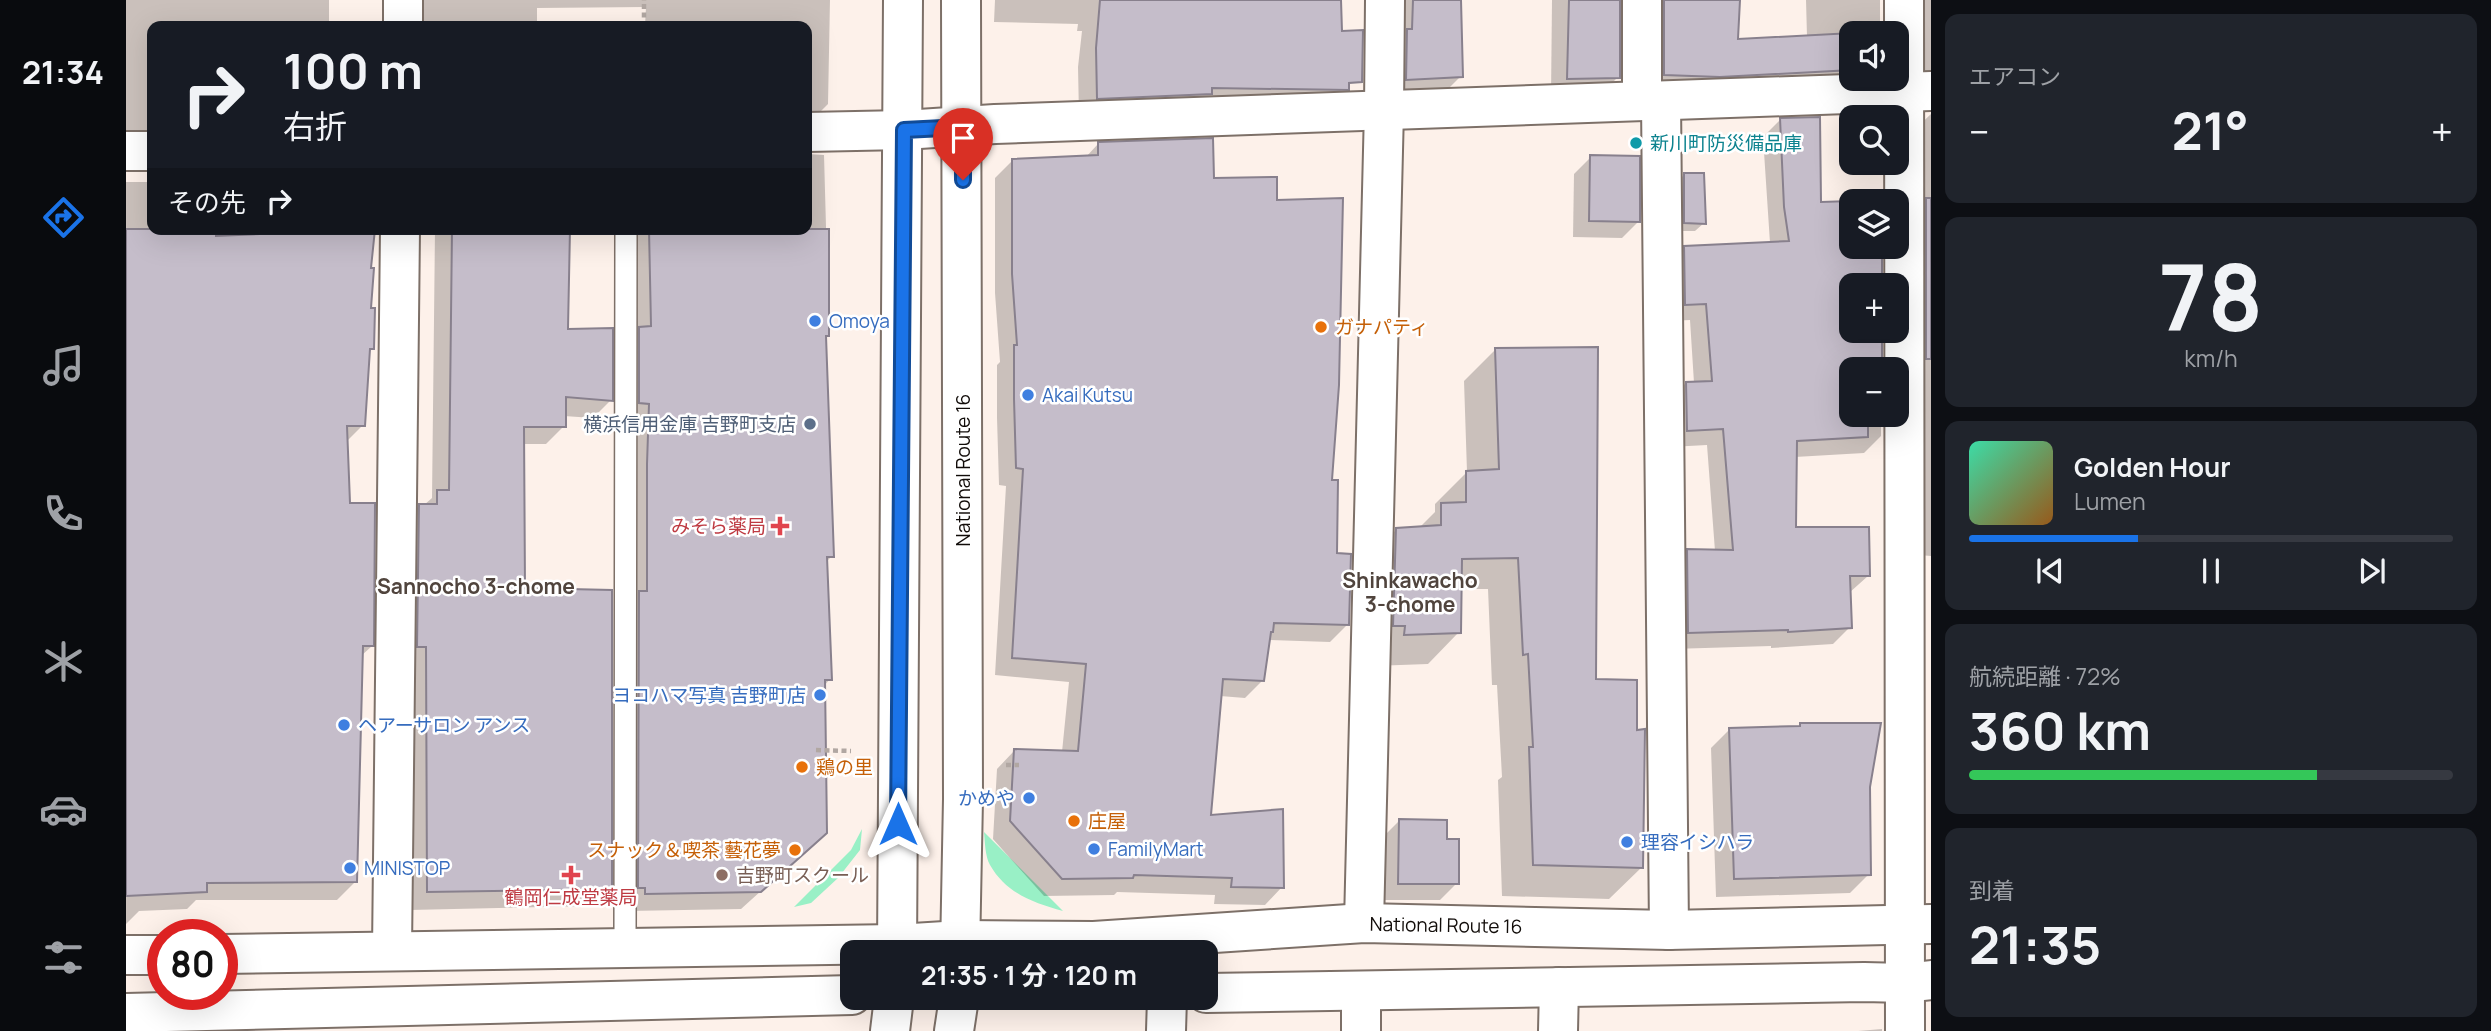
<!DOCTYPE html>
<html lang="ja">
<meta charset="utf-8">
<style>
body{margin:0;font-family:Manrope,"Noto Sans JP",sans-serif;background:#20242c;color:#f1f3f6;height:100vh;display:flex;flex-direction:column;font-size:26px;white-space:nowrap}
*{box-sizing:border-box;margin:0}
p{font-size:23px;color:#9ea1a6}
.icon{flex:none;width:38px;height:38px;fill:none;stroke:currentColor;stroke-width:2;stroke-linecap:round;stroke-linejoin:round}
.map{position:relative;flex:1;overflow:hidden}
.panel{display:flex;flex-direction:column;gap:14px;padding:14px;background:#0d0f14;width:560px}
.panel>*{flex:none}
.top-card{position:absolute;left:21px;top:21px;width:665px;height:214px;border-radius:14px;box-shadow:0 7px 28px #0002;background:#171b24;color:#f1f3f6;overflow:hidden}
.tools{position:absolute;left:1713px;top:21px;display:grid;gap:14px}
.tools a{display:grid;place-items:center;width:70px;height:70px;border-radius:14px;background:#171b24;box-shadow:0 7px 28px #0002;font-size:35px}
.speed{position:absolute;left:21px;top:919px;display:flex;gap:14px;font-size:35px;font-weight:700;text-align:center}
.speed>*{display:grid;place-content:center;width:91px;height:91px;border-radius:50%;background:#171b24;box-shadow:0 7px 28px #0002;line-height:1}
.speed .limit{border:10px solid #d22;background:#fff;color:#111}
.pin{position:absolute;display:grid;place-items:center;width:60px;height:60px;color:#fff;margin:-72px -30px;border-radius:50% 50% 50% 0;rotate:-45deg;box-shadow:0 0 7px #0007}
.pin .icon{rotate:45deg}
.me{position:absolute;width:77px;margin:-38px;rotate:0deg;stroke-linejoin:round;filter:drop-shadow(0 0 5px #0008)}
.turn{display:flex;align-items:center;gap:24px;height:147px;padding:0 21px;font-size:32px}
.turn .icon{width:91px;height:91px;stroke-width:2.5}
.turn b{display:block;font-size:49px;line-height:60px}
.then{display:flex;align-items:center;height:66px;padding:0 21px;background:#0003;gap:14px;font-size:26px}
.big{font-size:52px;font-weight:700;line-height:1.1}
.panel .widget{flex:1;display:flex;flex-direction:column;justify-content:center;gap:10px;min-width:0;padding:0 24px;border-radius:14px;background:#20242c}
.panel .dial{align-items:center;gap:0}
.dial b{font-size:91px;line-height:1}
.song{display:flex;align-items:center;gap:21px}
.cover{width:84px;height:84px;border-radius:10px;background:linear-gradient(135deg,hsl(160 70% 55%),hsl(30 70% 35%))}
.played{height:7px;border-radius:4px;background:linear-gradient(90deg,#1a73e8 35%,#363941 35%)}
.keys{display:flex;justify-content:space-around;direction:ltr}
.heat{display:flex;justify-content:space-between;align-items:center;font-size:38px;direction:ltr}
.charge{height:10px;border-radius:5px;background:linear-gradient(90deg,#34c759 72%,#363941 0)}
.trip{position:absolute;left:714px;top:940px;width:378px;height:70px;border-radius:14px;background:#171b24;box-shadow:0 7px 28px #0002;font-weight:700;line-height:70px;text-align:center}
main{display:flex;flex:1;min-height:0}
.dock{display:flex;flex-direction:column;width:126px;justify-content:space-around;align-items:center;background:#090b0e;color:#9ea1a6}
.dock .icon{width:49px;height:49px}
.dock .on{color:#1a73e8}
.dock b{font-size:32px;color:#f1f3f6}
.map>svg:first-child{display:block}
</style>
<main>
<nav class="dock">
<b>21:34</b>
<svg class="icon on" aria-label="directions" viewBox="0 0 24 24"><path d="M12 3l9 9-9 9-9-9zM9 14v-3h6M13 9l2 2-2 2"/></svg>
<svg class="icon" aria-label="music" viewBox="0 0 24 24"><path d="M9 18V5l10-2v13"/><circle cx="6" cy="18" r="3"/><circle cx="16" cy="16" r="3"/></svg>
<svg class="icon" aria-label="phone" viewBox="0 0 24 24"><path d="M5 4h4l2 5-3 2q2 4 5 5l2-3 5 2v4C11 20 4 13 5 4z"/></svg>
<svg class="icon" aria-label="climate" viewBox="0 0 24 24"><path d="M12 3v18M4 7l16 10M4 17L20 7"/></svg>
<svg class="icon" aria-label="car" viewBox="0 0 24 24"><path d="M5 17H2v-5l4-1 3-4h7l3 4 3 1v5h-3M9 17h6M6 11h13"/><circle cx="7" cy="17" r="2"/><circle cx="17" cy="17" r="2"/></svg>
<svg class="icon" aria-label="filters" viewBox="0 0 24 24"><path d="M4 7h16M4 17h16"/><circle cx="9" cy="7" r="2"/><circle cx="15" cy="17" r="2"/></svg>
</nav>
<div class="map">
<svg width="1805" height="1031" viewBox="0 0 1805 1031">
<rect width="100%" height="100%" fill="#fdf1ea"/>
<g fill="#99f0c6">
<polygon points="736,829 734,850 712,878 685,903 668,907 725,850"/>
<path d="M858 832 937 911C907 903 880 893 864 865 859 856 859 842 858 832Z"/>
</g>
<g fill="#0003">
<polygon points="0,0 203,0 203,26 26,26 26,132 0,134"/>
<polygon points="291,0 704,0 702,104 681,125 681,26 519,26 520,7 411,8 411,26 296,26 297,6 291,6"/>
<polygon points="869,0 1213,0 1216,89 1198,107 953,116 952,67 956,31 951,31 952,24 868,22"/>
<polygon points="1271,0 1333,0 1335,76 1318,93 1264,96"/>
<polygon points="1426,0 1492,0 1492,77 1475,94 1425,95"/>
<polygon points="1513,0 1612,0 1611,41 1681,37 1680,0 1754,0 1754,33 1726,33 1726,79 1522,91"/>
<polygon points="1774,0 1805,0 1805,94 1799,88"/>
<polygon points="1805,114 1805,556 1793,555 1786,132"/>
<polygon points="1654,120 1694,204 1726,247 1755,247 1755,285 1726,285 1726,331 1755,331 1755,369 1726,369 1726,415 1755,415 1755,436 1738,453 1669,457 1668,529 1742,576 1723,593 1724,627 1707,644 1645,648 1645,646 1546,649 1545,568 1562,551 1589,551 1581,445 1544,447 1543,400 1560,383 1568,383 1564,320 1543,321 1542,265 1559,248 1644,243 1637,137"/>
<polygon points="972,144 1149,201 1204,481 1209,555 1222,624 1204,642 1142,640 1137,680 1119,698 1094,696 1083,817 1156,887 1139,905 1088,904 1089,895 991,892 988,895 918,896 867,839 871,769 888,751 936,752 943,682 869,675 880,486 873,485 871,418 871,365 874,362 869,293 869,178 886,161 959,158"/>
<polygon points="681,154 698,155 702,298 701,335 698,339 706,556 699,563 704,679 697,687 699,833 615,909 502,911 505,229 681,229"/>
<polygon points="1465,157 1513,221 1496,238 1447,237 1448,174"/>
<polygon points="1558,175 1578,223 1569,231 1550,231 1550,183"/>
<polygon points="0,182 26,182 26,229 180,229 181,233 244,270 246,348 242,352 237,425 220,442 222,505 246,646 235,656 229,882 211,900 70,900 61,909 13,911 0,924"/>
<polygon points="309,229 442,229 440,331 485,400 467,418 438,416 438,426 420,444 396,444 397,589 484,888 466,906 284,910 275,523 294,505 298,505 306,498"/>
<polygon points="1370,349 1468,680 1515,868 1483,899 1376,896 1372,780 1376,777 1371,685 1366,685 1362,589 1334,589 1333,632 1302,664 1247,666 1239,562 1270,530 1293,528 1309,512 1309,504 1341,472 1338,381"/>
<polygon points="1674,725 1743,787 1743,874 1724,893 1590,897 1585,748 1604,729 1671,728"/>
<polygon points="1273,821 1320,841 1331,883 1314,900 1256,900 1256,838"/>
<polygon points="1756,1029 1756,1031 1732,1031"/>
</g>
<g fill="#c5bdca" stroke="#88808d" stroke-width="2">
<polygon points="974,0 1215,0 1216,31 1237,30 1236,82 1223,83 1223,90 1086,88 1086,94 971,99 970,48"/>
<polygon points="1287,0 1335,0 1337,77 1280,80 1281,29 1286,29"/>
<polygon points="1443,0 1494,0 1494,78 1441,79"/>
<polygon points="1538,0 1614,0 1612,39 1726,33 1726,70 1594,77 1538,75"/>
<polygon points="1694,117 1695,202 1756,200 1726,201 1726,247 1756,247 1756,285 1726,285 1726,331 1756,331 1756,361 1742,362 1742,369 1726,369 1726,415 1742,415 1742,437 1671,441 1670,527 1743,527 1744,576 1724,576 1726,628 1662,632 1662,630 1562,633 1561,549 1607,550 1597,429 1561,431 1560,382 1586,381 1580,304 1559,305 1558,246 1663,241 1658,207 1654,118"/>
<polygon points="1087,138 1088,178 1151,177 1151,200 1217,198 1213,385 1206,480 1212,480 1211,553 1225,554 1223,625 1148,623 1147,632 1145,632 1138,681 1097,679 1085,815 1157,809 1158,888 1105,887 1106,878 1008,875 1007,878 936,879 884,821 888,749 952,751 960,664 886,658 897,469 890,468 888,399 888,345 891,345 886,274 886,159 972,155 972,142"/>
<polygon points="1464,155 1514,156 1514,222 1463,221"/>
<polygon points="1558,173 1578,173 1580,224 1558,223"/>
<rect x="1800" y="198" width="5" height="161"/>
<polygon points="0,229 90,229 90,236 249,229 245,268 248,268 245,308 249,308 248,349 244,349 239,426 221,426 224,503 249,503 248,646 237,646 231,882 81,883 81,892 0,896"/>
<polygon points="326,229 444,229 442,329 487,328 487,401 440,397 440,427 398,427 399,588 486,590 486,889 301,892 300,647 291,647 293,504 311,504 311,490 323,490"/>
<polygon points="523,229 703,229 703,336 700,336 708,557 701,557 706,680 699,680 701,833 635,892 519,894 519,888 512,888 513,591 521,591 521,464 523,404 513,403 513,327 525,326"/>
<polygon points="1472,347 1470,679 1511,680 1511,730 1519,729 1517,868 1407,865 1403,747 1407,747 1402,654 1397,655 1392,558 1336,559 1335,633 1278,635 1279,626 1267,626 1270,528 1315,525 1315,503 1340,502 1340,471 1373,469 1369,348"/>
<polygon points="1674,723 1755,723 1744,787 1745,875 1608,879 1603,728 1674,726"/>
<polygon points="1273,819 1321,820 1321,839 1333,839 1333,884 1272,884"/>
</g>
<g fill="none" stroke-linecap="round" stroke-linejoin="round">
<g stroke="#7d7068" stroke-width="24">
<polyline id="service" points="499,948 500,229"/>
</g>
<g stroke="#7d7068" stroke-width="42">
<g id="minor">
<polyline points="1778,0 1779,1031"/>
<polyline points="277,26 277,0"/>
<polyline points="1516,101 1516,0"/>
<polyline points="1535,101 1543,930"/>
<polyline points="681,132 778,130 869,124 1805,91"/>
<polyline points="0,151 26,151"/>
<polyline points="1238,923 1258,110 1259,0"/>
<polyline points="266,951 274,229"/>
<polyline points="1235,991 1235,1031"/>
<polyline points="1040,1031 1041,998"/>
<polyline points="1432,1031 1433,987"/>
</g>
</g>
<g stroke="#7d7068" stroke-width="42">
<g id="tertiary">
<polyline points="96,954 771,944"/>
<polyline points="0,955 37,955"/>
<polyline points="0,1013 726,995"/>
</g>
</g>
<g stroke="#7d7068" stroke-width="42">
<g id="primary">
<polyline points="764,1031 768,998"/>
<polyline points="828,1031 833,998"/>
</g>
</g>
<g stroke="#7d7068" stroke-width="42">
<g id="trunk">
<polyline points="771,944 835,940 968,941 1238,923 1543,930 1805,924"/>
<polyline points="771,952 777,0"/>
<polyline points="834,952 837,799 835,0"/>
<polyline points="1080,993 1738,982 1779,983 1805,980"/>
</g>
</g>
<g stroke="#b1a7a2" stroke-width="4.5" stroke-dasharray="5 3.5" stroke-linecap="butt">
<polyline points="518,26 518,0"/>
<polyline points="690,750 725,751"/>
<polyline points="880,765 893,765"/>
</g>
<use href="#service" stroke="#fff" stroke-width="21"/>
<use href="#minor" stroke="#fff" stroke-width="38"/>
<use href="#tertiary" stroke="#fff" stroke-width="38"/>
<use href="#primary" stroke="#fff" stroke-width="38"/>
<use href="#trunk" stroke="#fff" stroke-width="38"/>
</g>
<g fill="none" stroke-linecap="round" stroke-linejoin="round">
<g stroke="#114b97" stroke-width="18">
<polyline id="route" points="772,824 778,130 837,127 837,180"/>
</g>
<use href="#route" stroke="#1a73e8" stroke-width="12"/>
</g>
<circle fill="#0f9aa8" stroke="#fff" stroke-width="2.5" cx="1510" cy="143" r="7"/>
<g fill="#3f7fe0" stroke="#fff" stroke-width="2.5">
<circle cx="689" cy="321" r="7"/>
<circle cx="902" cy="395" r="7"/>
<circle cx="694" cy="695" r="7"/>
<circle cx="218" cy="725" r="7"/>
<circle cx="903" cy="798" r="7"/>
<circle cx="1501" cy="842" r="7"/>
<circle cx="968" cy="849" r="7"/>
<circle cx="224" cy="868" r="7"/>
</g>
<g fill="#e8710a" stroke="#fff" stroke-width="2.5">
<circle cx="1195" cy="327" r="7"/>
<circle cx="676" cy="767" r="7"/>
<circle cx="948" cy="821" r="7"/>
<circle cx="669" cy="850" r="7"/>
</g>
<circle fill="#5c6f8a" stroke="#fff" stroke-width="2.5" cx="684" cy="424" r="7"/>
<g fill="#e0444e" stroke="#fff" stroke-width="2.5">
<path d="M650.5 515.5h7v7h7v7h-7v7h-7v-7h-7v-7h7z"/>
<path d="M441.5 864.5h7v7h7v7h-7v7h-7v-7h-7v-7h7z"/>
</g>
<circle fill="#8d6e63" stroke="#fff" stroke-width="2.5" cx="596" cy="875" r="7"/>
<g text-anchor="middle" dominant-baseline="central" stroke-width="5" stroke-linejoin="round" paint-order="stroke">
<g font-size="19" fill="#0d838f" stroke="#fff" text-anchor="start">
<text x="1524" y="143">新川町防災備品庫</text>
</g>
<g font-size="19" fill="#366cbe" stroke="#fff" text-anchor="start">
<text x="703" y="321">Omoya</text>
<text x="916" y="395">Akai Kutsu</text>
<text x="680" y="695" text-anchor="end">ヨコハマ写真 吉野町店</text>
<text x="232" y="725">ヘアーサロン アンス</text>
<text x="889" y="798" text-anchor="end">かめや</text>
<text x="1515" y="842">理容イシハラ</text>
<text x="982" y="849">FamilyMart</text>
<text x="238" y="868">MINISTOP</text>
</g>
<g font-size="19" fill="#c56008" stroke="#fff" text-anchor="start">
<text x="1209" y="327">ガナパティ</text>
<text x="690" y="767">鶏の里</text>
<text x="962" y="821">庄屋</text>
<text x="655" y="850" text-anchor="end">スナック＆喫茶 藝花夢</text>
</g>
<g font-size="19" fill="#4e5e75" stroke="#fff" text-anchor="end">
<text x="670" y="424">横浜信用金庫 吉野町支店</text>
</g>
<g font-size="19" fill="#110c09" stroke="#fff">
<text transform="translate(837 470) rotate(-90)">National Route 16</text>
<text transform="translate(1320 925) rotate(1)">National Route 16</text>
</g>
<g font-size="19" fill="#be3a42" stroke="#fff" text-anchor="end">
<text x="640" y="526">みそら薬局</text>
<text x="445" y="897" text-anchor="middle">鶴岡仁成堂薬局</text>
</g>
<g font-size="19" fill="#785e54" stroke="#fff" text-anchor="start">
<text x="610" y="875">吉野町スクール</text>
</g>
<g font-size="21" font-weight="bold" fill="#50443d" stroke="#fff">
<text x="1284" y="580">Shinkawacho<tspan x="1284" dy="24">3-chome</tspan></text>
<text x="350" y="586">Sannocho 3-chome</text>
</g>
</g>
</svg>
<div class="tools">
<a><svg class="icon" aria-label="sound" viewBox="0 0 24 24"><path d="M4 9h4l5-4v14l-5-4H4zM17 9q2 3 0 6"/></svg></a>
<a><svg class="icon" aria-label="search" viewBox="0 0 24 24"><circle cx="10" cy="10" r="6"/><path d="M15 15l6 6"/></svg></a>
<a><svg class="icon" aria-label="layers" viewBox="0 0 24 24"><path d="M12 4l9 5-9 5-9-5zM3 14l9 5 9-5"/></svg></a>
<a>+</a>
<a>−</a>
</div>
<div class="speed"><div class="limit">80</div></div>
<div class="pin" style="left:837px;top:180px;background:#d93025"><svg class="icon" aria-label="arrive" viewBox="0 0 24 24"><path d="M6 21V4h12l-3 4 3 4H6"/></svg></div>
<svg class="me" style="left:772px;top:824px" viewBox="-20 -20 40 40"><path d="M0-17L14 15 0 8-14 15z" fill="#1a73e8" stroke="#fff" stroke-width="4"/></svg>
<div class="trip">21:35 · 1 分 · 120 m</div>
<div class="top-card">
<div class="turn"><svg class="icon" aria-label="right" viewBox="0 0 24 24"><path d="M7 20v-9h11M14 6l5 5-5 5"/></svg><div><b>100 m</b>右折</div></div>
<div class="then">その先<svg class="icon" aria-label="right" viewBox="0 0 24 24"><path d="M7 20v-9h11M14 6l5 5-5 5"/></svg></div>
</div>
</div>
<section class="panel">
<div class="widget"><p>エアコン</p>
<div class="heat"><a>−</a><b class="big">21°</b><a>+</a></div>
</div>
<div class="widget dial"><b>78</b><p>km/h</p></div>
<div class="widget">
<div class="song"><i class="cover"></i><div><b>Golden Hour</b><p>Lumen</p></div></div>
<div class="played"></div>
<div class="keys"><svg class="icon" aria-label="previous" viewBox="0 0 24 24"><path d="M18 5L8 12l10 7zM5 5v14"/></svg><svg class="icon" aria-label="pause" viewBox="0 0 24 24"><path d="M8 5v14M16 5v14"/></svg><svg class="icon" aria-label="next" viewBox="0 0 24 24"><path d="M6 5l10 7-10 7zM19 5v14"/></svg></div>
</div>
<div class="widget"><p>航続距離 · 72%</p><b class="big">360 km</b><div class="charge"></div></div>
<div class="widget"><p>到着</p><b class="big">21:35</b></div>
</section>
</main>
